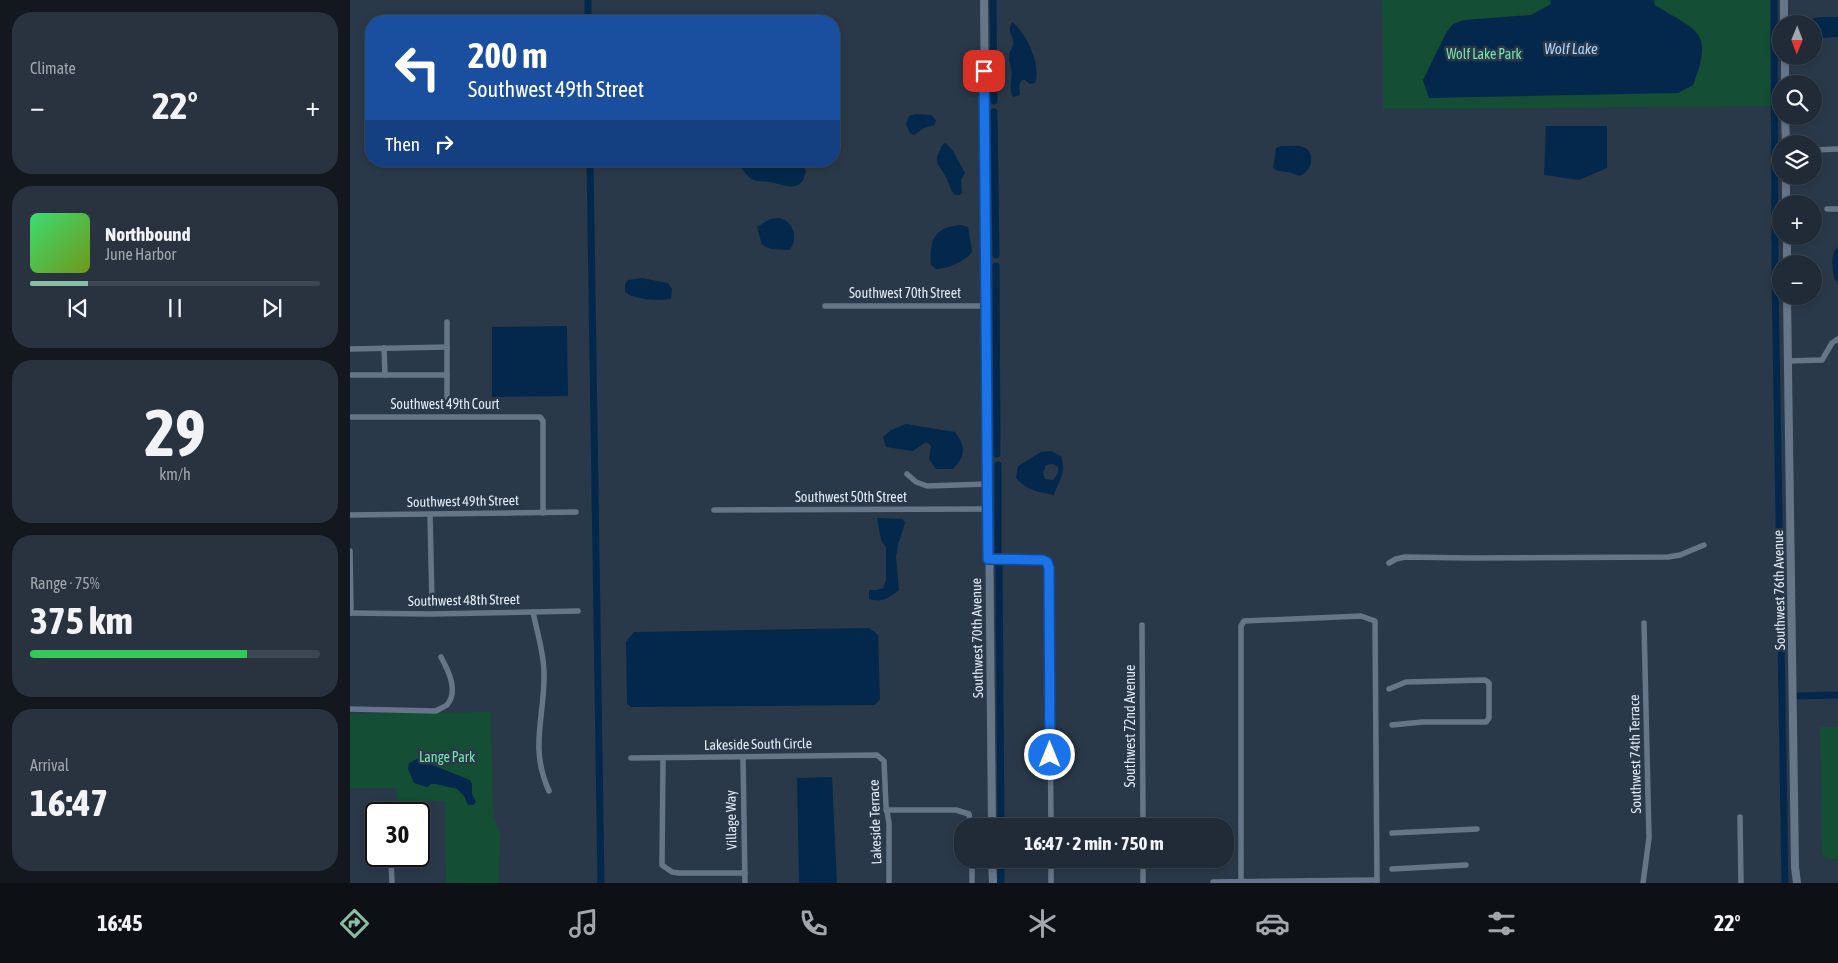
<!DOCTYPE html>
<meta charset="utf-8">
<style>
body{margin:0;font-family:"Asap Condensed",sans-serif;background:#28333f;color:#f1f3f6;height:100vh;display:flex;flex-direction:column;font-size:19px;white-space:nowrap}
*{box-sizing:border-box;margin:0}
p{font-size:16px;color:#a2a7ad}
.icon{flex:none;width:28px;height:28px;fill:none;stroke:currentColor;stroke-width:2;stroke-linecap:round;stroke-linejoin:round}
.map{position:relative;flex:1;overflow:hidden}
.sheet{display:flex;flex-direction:column;gap:12px;padding:12px;background:#12181e;width:350px}
.sheet>*{flex:none}
.hud{position:absolute;left:15px;top:15px;width:475px;height:152px;border-radius:20px;box-shadow:0 2px 8px #0003,0 0 0 1px #3d4752;background:#1a4fa0;color:#fff;overflow:hidden}
.needle{width:32px;rotate:181deg}
.buttons{position:absolute;left:1422px;top:15px;display:grid;gap:10px}
.buttons a{display:grid;place-items:center;width:50px;height:50px;border-radius:50%;background:#202b37;box-shadow:0 2px 8px #0003,0 0 0 1px #3d4752;font-size:25px}
.speed{position:absolute;left:15px;top:802px;display:flex;gap:10px;font-size:25px;font-weight:700;text-align:center}
.speed>*{display:grid;place-content:center;width:65px;height:65px;border-radius:50%;background:#202b37;box-shadow:0 2px 8px #0003,0 0 0 1px #3d4752;line-height:1}
.speed .limit{border:2px solid #111;border-radius:8px;background:#fff;color:#111}
.pin{position:absolute;display:grid;place-items:center;width:42px;height:42px;color:#fff;margin:-21px;border-radius:10px;box-shadow:0 2px 8px #0006}
.me{position:absolute;width:55px;margin:-28px;rotate:0deg;stroke-linejoin:round;filter:drop-shadow(0 0 4px #0008)}
.turn{display:flex;align-items:center;gap:18px;height:105px;padding:0 20px;font-size:22px}
.turn .icon{width:65px;height:65px;stroke-width:2.5}
.turn b{display:block;font-size:35px;line-height:42px}
.then{display:flex;align-items:center;height:48px;padding:0 20px;background:#0003;gap:10px;font-size:19px}
.big{font-size:38px;font-weight:700;line-height:1.1}
.sheet .widget{flex:1;display:flex;flex-direction:column;justify-content:center;gap:8px;min-width:0;padding:0 18px;border-radius:20px;background:#28333f}
.sheet .dial{align-items:center;gap:0}
.dial b{font-size:65px;line-height:1}
.song{display:flex;align-items:center;gap:15px}
.cover{width:60px;height:60px;border-radius:8px;background:linear-gradient(135deg,hsl(140 70% 55%),hsl(80 70% 35%))}
.played{height:5px;border-radius:2px;background:linear-gradient(90deg,#8abfa5 20%,#3d4752 20%)}
.keys{display:flex;justify-content:space-around;direction:ltr}
.heat{display:flex;justify-content:space-between;align-items:center;font-size:28px;direction:ltr}
.charge{height:8px;border-radius:4px;background:linear-gradient(90deg,#34c759 75%,#3d4752 0)}
.trip{position:absolute;left:604px;top:818px;width:280px;height:50px;border-radius:20px;background:#202b37;box-shadow:0 2px 8px #0003,0 0 0 1px #3d4752;font-weight:700;line-height:50px;text-align:center}
.dock{display:flex;height:80px;justify-content:space-around;align-items:center;background:#0d1116;color:#a2a7ad}
.dock .icon{width:35px;height:35px}
.dock .current{color:#8abfa5}
.dock b{font-size:22px;color:#f1f3f6}
main{display:flex;flex:1;min-height:0}
.map>svg:first-child{display:block}
</style>
<main>
<section class="sheet">
<div class="widget"><p>Climate</p>
<div class="heat"><a>−</a><b class="big">22°</b><a>+</a></div>
</div>
<div class="widget">
<div class="song"><i class="cover"></i><div><b>Northbound</b><p>June Harbor</p></div></div>
<div class="played"></div>
<div class="keys"><svg class="icon" aria-label="previous" viewBox="0 0 24 24"><path d="M18 5L8 12l10 7zM5 5v14"/></svg><svg class="icon" aria-label="pause" viewBox="0 0 24 24"><path d="M8 5v14M16 5v14"/></svg><svg class="icon" aria-label="next" viewBox="0 0 24 24"><path d="M6 5l10 7-10 7zM19 5v14"/></svg></div>
</div>
<div class="widget dial"><b>29</b><p>km/h</p></div>
<div class="widget"><p>Range · 75%</p><b class="big">375 km</b><div class="charge"></div></div>
<div class="widget"><p>Arrival</p><b class="big">16:47</b></div>
</section>
<div class="map">
<svg width="1488" height="883" viewBox="0 0 1488 883">
<rect width="100%" height="100%" fill="#2a3949"/>
<g fill="#144e34">
<polygon points="1032,0 1420,0 1421,106 1033,109"/>
<polygon points="141,712 143,816 150,833 149,883 96,883 95,801 47,801 46,788 0,788 0,714"/>
<polygon points="1470,727 1488,727 1488,859 1479,859 1472,854"/>
</g>
<g fill="#04284b" fill-rule="evenodd">
<path d="M1200 0H1304L1305 5C1348 32 1364 30 1343 85L1328 93 1079 98 1073 80 1096 33 1103 24 1114 20 1181 15 1201 4Z"/>
<polygon points="1469,17 1488,17 1488,37 1464,38 1464,24 1460,24 1460,19"/>
<path d="M662 22C676 32 692 66 685 83L680 84 675 80H672L669 85 670 95 663 97C658 88 663 78 661 69 661 64 658 61 659 57 659 51 664 47 663 41 662 32 657 33 662 22Z"/>
<polygon points="565,114 581,115 586,120 585,125 574,128 564,135 560,133 556,124 559,116"/>
<polygon points="1196,126 1257,126 1257,168 1229,180 1194,175"/>
<path d="M596 143 603 151 615 173 611 180 612 193 610 195H605C600 190 599 183 596 177 586 160 583 163 593 144Z"/>
<path d="M931 146C946 146 963 142 961 163 960 167 956 173 952 175 947 177 942 172 937 172 931 171 927 172 923 168L926 148Z"/>
<path d="M451 161V165L456 170C452 195 436 185 419 182 413 181 405 182 400 178 395 174 391 167 388 162Z"/>
<path d="M429 218C444 221 449 239 439 250L421 249 412 245 407 227 420 219Z"/>
<path d="M611 225 618 227 622 252C616 261 597 269 586 269L581 265C579 240 584 227 611 225Z"/>
<path d="M1488 247V282L1484 279C1483 268 1479 255 1488 247Z"/>
<path d="M292 278 318 283 322 289 321 299C309 301 284 300 275 292V284L278 280Z"/>
<polygon points="217,326 218,396 142,397 142,327"/>
<path d="M556 424 605 432C616 447 616 456 603 469H586L579 460 581 446 576 442 563 451 536 447 533 437 541 430Z"/>
<path d="M701 451 711 456C717 474 709 479 704 495 689 492 676 490 666 478L668 466 691 452ZM703 464 708 467V473L703 480 695 479 693 473 696 465Z"/>
<path d="M527 518 553 519 555 523 548 545 546 557 549 590C539 598 532 603 519 599V590H527L533 588 536 580V547L531 540Z"/>
<polygon points="519,628 528,635 530,699 525,705 281,707 277,704 276,642 284,632"/>
<polygon points="67,759 72,759 80,764 120,780 122,784 122,794 126,802 123,805 118,805 114,796 107,789 86,784 81,784 77,787 64,783 58,769 59,763"/>
<polygon points="482,777 487,883 449,883 447,778"/>
</g>
<g fill="none" stroke-linecap="round" stroke-linejoin="round">
<g stroke="#04284b" stroke-width="7">
<polyline points="238,0 238,21"/>
<polyline points="643,0 644,101"/>
<polyline points="1424,0 1425,276 1435,883"/>
<polyline points="644,112 646,255"/>
<polyline points="240,161 251,883"/>
<polyline points="646,266 647,454"/>
<polyline points="648,465 648,553"/>
<polyline points="649,564 651,826"/>
<polyline points="1446,696 1488,695"/>
<polyline points="651,859 651,883"/>
</g>
<g stroke="#667689" stroke-width="5.5">
<polyline points="1464,150 1488,149"/>
<polyline points="1477,209 1488,209"/>
<polyline points="475,306 636,306"/>
<polyline points="97,322 97,400"/>
<polyline points="34,348 35,375"/>
<polyline points="0,349 97,347"/>
<polyline points="1438,361 1472,360 1482,343 1488,339"/>
<polyline points="0,375 97,375"/>
<polyline points="0,417 190,417 193,421 193,513"/>
<polyline points="557,474 566,482 577,486 638,484"/>
<polyline points="364,510 638,509"/>
<polyline points="0,515 226,512"/>
<polyline points="80,515 82,603"/>
<polyline points="0,551 1,613"/>
<polyline points="639,559 693,560 697,561 699,568 701,826"/>
<polyline points="1039,563 1046,559 1055,557 1120,558 1318,557 1330,555 1354,545"/>
<path d="M183 612C187 632 194 653 194 673 195 717 179 747 199 791"/>
<polyline points="0,613 80,614 228,611"/>
<polyline points="792,625 793,826"/>
<polyline points="1039,689 1056,682 1135,680 1139,683 1139,718 1136,722 1072,722 1042,725"/>
<path d="M0 709 86 711C89 709 94 707 97 705 109 691 98 670 91 657"/>
<polyline points="393,757 395,883"/>
<polyline points="281,758 527,755 534,761 536,806 539,823 539,883"/>
<polyline points="313,758 312,865 322,872 329,873 395,873"/>
<polyline points="536,810 606,810 619,814 621,826"/>
<polyline points="42,814 46,811 57,811"/>
<polyline points="1390,817 1391,883"/>
<polyline points="1042,833 1127,829"/>
<polyline points="41,856 42,883"/>
<polyline points="622,859 622,883"/>
<polyline points="701,859 701,883"/>
<polyline points="793,859 793,883"/>
<polyline points="1042,869 1116,865"/>
<polyline points="863,882 1027,880"/>
<polyline points="891,883 891,626 894,621 1011,616 1025,621 1027,883"/>
<polyline points="1293,883 1299,838 1294,623"/>
</g>
<g stroke="#667689" stroke-width="8">
<polyline points="634,0 642,826"/>
<polyline points="1434,0 1434,24"/>
<polyline points="1435,56 1435,84"/>
<polyline points="1435,116 1436,144"/>
<polyline points="1436,176 1436,204"/>
<polyline points="1437,236 1437,264"/>
<polyline points="1437,296 1445,867 1447,883"/>
<polyline points="642,859 643,883"/>
</g>
</g>
<g fill="none" stroke-linecap="round" stroke-linejoin="round">
<g stroke="#114b97" stroke-width="12">
<polyline id="route" points="634,71 638,559 693,560 697,562 699,568 700,755"/>
</g>
<use href="#route" stroke="#1a73e8" stroke-width="9"/>
</g>
<g text-anchor="middle" dominant-baseline="central" stroke-width="5" stroke-linejoin="round" paint-order="stroke">
<g font-size="14" fill="#79e3ae" stroke="#2a3949">
<text x="1134" y="54">Wolf Lake Park</text>
<text x="97" y="757">Lange Park</text>
</g>
<g font-size="14" fill="#e0e9f4" stroke="#2a3949">
<text x="555" y="293">Southwest 70th Street</text>
<text x="95" y="404">Southwest 49th Court</text>
<text x="501" y="497">Southwest 50th Street</text>
<text transform="translate(113 501) rotate(-1)">Southwest 49th Street</text>
<text transform="translate(1429 590) rotate(-91)">Southwest 76th Avenue</text>
<text transform="translate(114 600) rotate(-1)">Southwest 48th Street</text>
<text transform="translate(627 638) rotate(-91)">Southwest 70th Avenue</text>
<text transform="translate(780 726) rotate(-90)">Southwest 72nd Avenue</text>
<text transform="translate(408 744) rotate(-1)">Lakeside South Circle</text>
<text transform="translate(1285 754) rotate(-91)">Southwest 74th Terrace</text>
<text transform="translate(381 820) rotate(-91)">Village Way</text>
<text transform="translate(525 822) rotate(-92)">Lakeside Terrace</text>
</g>
<g font-size="15" font-style="italic" fill="#aad1fe" stroke="#2a3949">
<text x="1221" y="48">Wolf Lake</text>
</g>
</g>
</svg>
<div class="buttons">
<a><svg class="needle" viewBox="-14 -14 28 28"><path d="M0-13l5 13h-10z" fill="#e53935"/><path d="M0 13l5-13h-10z" fill="#a2a7ad"/></svg></a>
<a><svg class="icon" aria-label="search" viewBox="0 0 24 24"><circle cx="10" cy="10" r="6"/><path d="M15 15l6 6"/></svg></a>
<a><svg class="icon" aria-label="layers" viewBox="0 0 24 24"><path d="M12 4l9 5-9 5-9-5zM3 14l9 5 9-5"/></svg></a>
<a>+</a>
<a>−</a>
</div>
<div class="speed"><div class="limit">30</div></div>
<div class="pin" style="left:634px;top:71px;background:#d93025"><svg class="icon" aria-label="arrive" viewBox="0 0 24 24"><path d="M6 21V4h12l-3 4 3 4H6"/></svg></div>
<svg class="me" style="left:700px;top:755px" viewBox="-20 -20 40 40"><circle r="17" fill="#1a73e8" stroke="#fff" stroke-width="3"/><path d="M0-11L8 9 0 5-8 9z" fill="#fff"/></svg>
<div class="trip">16:47 · 2 min · 750 m</div>
<div class="hud">
<div class="turn"><svg class="icon" aria-label="left" viewBox="0 0 24 24"><path d="M17 20v-9H6M10 6l-5 5 5 5"/></svg><div><b>200 m</b>Southwest 49th Street</div></div>
<div class="then">Then<svg class="icon" aria-label="right" viewBox="0 0 24 24"><path d="M7 20v-9h11M14 6l5 5-5 5"/></svg></div>
</div>
</div>
</main>
<nav class="dock">
<b>16:45</b>
<svg class="icon current" aria-label="directions" viewBox="0 0 24 24"><path d="M12 3l9 9-9 9-9-9zM9 14v-3h6M13 9l2 2-2 2"/></svg>
<svg class="icon" aria-label="music" viewBox="0 0 24 24"><path d="M9 18V5l10-2v13"/><circle cx="6" cy="18" r="3"/><circle cx="16" cy="16" r="3"/></svg>
<svg class="icon" aria-label="phone" viewBox="0 0 24 24"><path d="M5 4h4l2 5-3 2q2 4 5 5l2-3 5 2v4C11 20 4 13 5 4z"/></svg>
<svg class="icon" aria-label="climate" viewBox="0 0 24 24"><path d="M12 3v18M4 7l16 10M4 17L20 7"/></svg>
<svg class="icon" aria-label="car" viewBox="0 0 24 24"><path d="M5 17H2v-5l4-1 3-4h7l3 4 3 1v5h-3M9 17h6M6 11h13"/><circle cx="7" cy="17" r="2"/><circle cx="17" cy="17" r="2"/></svg>
<svg class="icon" aria-label="filters" viewBox="0 0 24 24"><path d="M4 7h16M4 17h16"/><circle cx="9" cy="7" r="2"/><circle cx="15" cy="17" r="2"/></svg>
<b>22°</b>
</nav>
